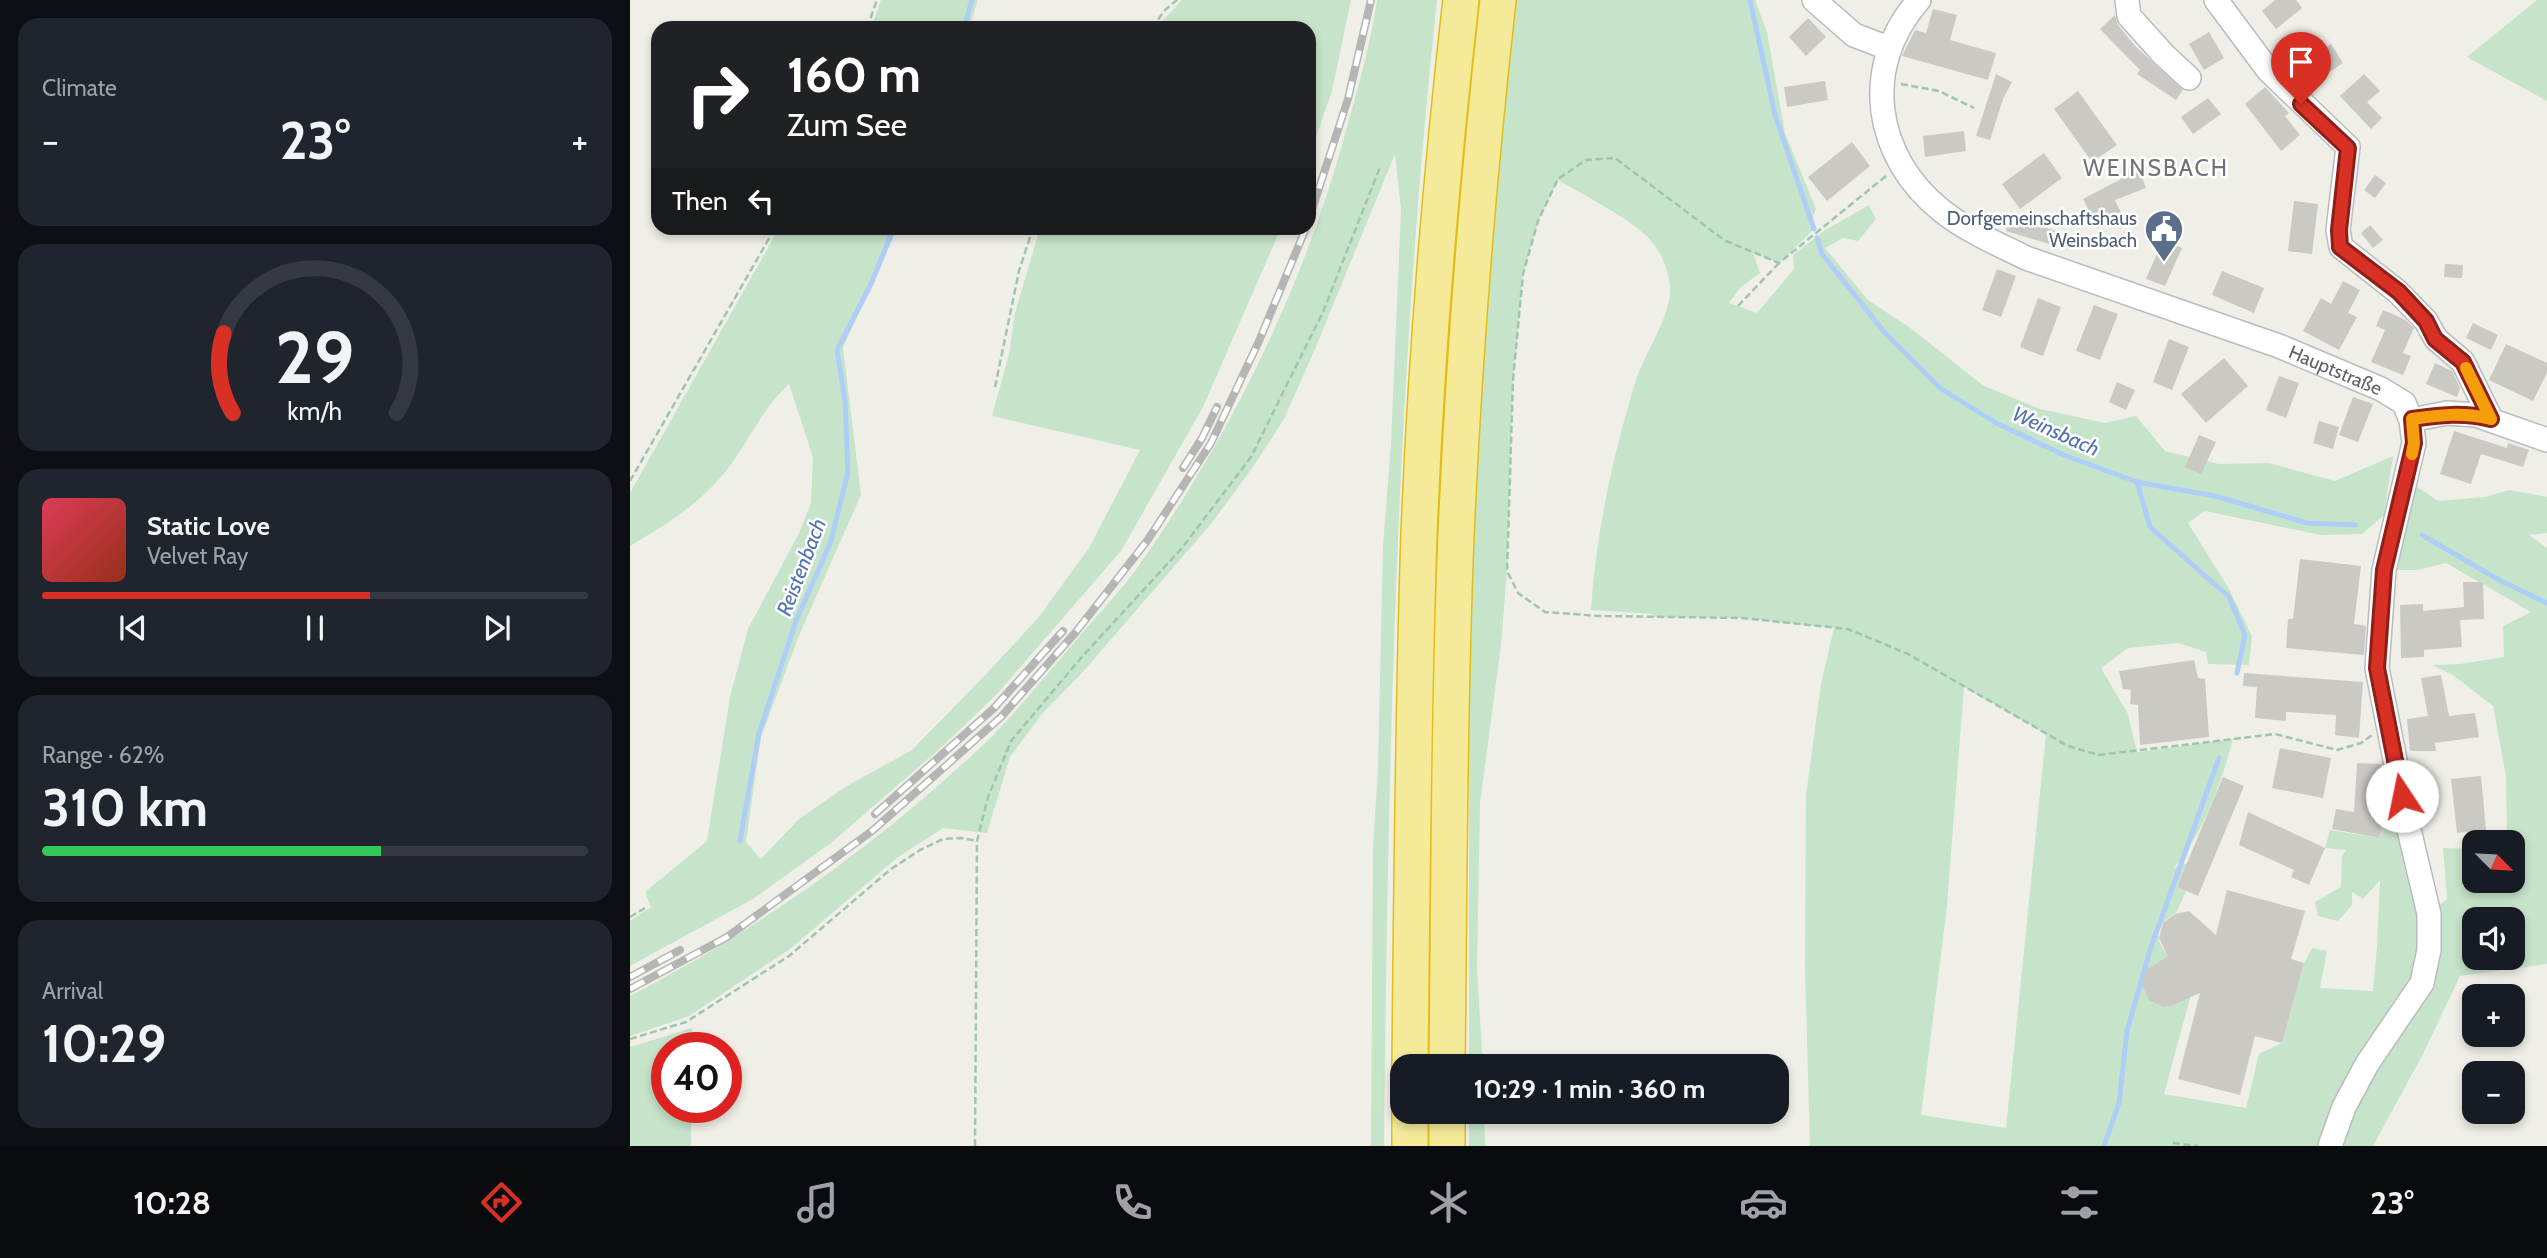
<!DOCTYPE html>
<meta charset="utf-8">
<style>
body{margin:0;font-family:Cabin,sans-serif;background:#20242c;color:#f1f3f6;height:100vh;display:flex;flex-direction:column;font-size:26px;white-space:nowrap}
*{box-sizing:border-box;margin:0}
p{font-size:23px;color:#9ea1a6}
.icon{flex:none;width:38px;height:38px;fill:none;stroke:currentColor;stroke-width:2;stroke-linecap:round;stroke-linejoin:round}
.map{position:relative;flex:1;overflow:hidden}
.side{display:flex;flex-direction:column;gap:18px;padding:18px;background:#0d0f14;width:630px}
.side>*{flex:none}
.banner{position:absolute;left:21px;top:21px;width:665px;height:214px;border-radius:21px;box-shadow:0 4px 10px #0003;background:#202124;color:#fff;overflow:hidden}
.needle{width:46px;rotate:114deg}
.controls{position:absolute;left:1832px;top:830px;display:grid;gap:14px}
.controls a{display:grid;place-items:center;width:63px;height:63px;border-radius:14px;background:#171b24;box-shadow:0 4px 10px #0003;font-size:35px}
.speed{position:absolute;left:21px;top:1032px;display:flex;gap:14px;font-size:35px;font-weight:700;text-align:center}
.speed>*{display:grid;place-content:center;width:91px;height:91px;border-radius:50%;background:#171b24;box-shadow:0 4px 10px #0003;line-height:1}
.speed .limit{border:10px solid #d22;background:#fff;color:#111}
.pin{position:absolute;display:grid;place-items:center;width:60px;height:60px;color:#fff;margin:-72px -30px;border-radius:50% 50% 50% 0;rotate:-45deg;box-shadow:0 0 7px #0007}
.pin .icon{rotate:45deg}
.me{position:absolute;width:77px;margin:-38px;rotate:349deg;stroke-linejoin:round;filter:drop-shadow(0 0 5px #0008)}
.turn{display:flex;align-items:center;gap:24px;height:147px;padding:0 21px;font-size:32px}
.turn .icon{width:91px;height:91px;stroke-width:2.5}
.turn b{display:block;font-size:49px;line-height:60px}
.then{display:flex;align-items:center;height:66px;padding:0 21px;background:#0003;gap:14px;font-size:26px}
.big{font-size:52px;font-weight:700;line-height:1.1}
.side .widget{flex:1;display:flex;flex-direction:column;justify-content:center;gap:10px;min-width:0;padding:0 24px;border-radius:21px;background:#20242c}
.side .dial{align-items:center;gap:0}
.dial svg{height:182px;overflow:visible;fill:none;stroke:#363941;stroke-width:7;stroke-linecap:round;text-anchor:middle}
.dial text{fill:#f1f3f6;stroke:none}
.song{display:flex;align-items:center;gap:21px}
.cover{width:84px;height:84px;border-radius:10px;background:linear-gradient(135deg,hsl(350 70% 55%),hsl(10 70% 35%))}
.played{height:7px;border-radius:4px;background:linear-gradient(90deg,#d93025 60%,#363941 60%)}
.keys{display:flex;justify-content:space-around;direction:ltr}
.heat{display:flex;justify-content:space-between;align-items:center;font-size:38px;direction:ltr}
.charge{height:10px;border-radius:5px;background:linear-gradient(90deg,#34c759 62%,#363941 0)}
.trip{position:absolute;left:760px;top:1054px;width:399px;height:70px;border-radius:21px;background:#171b24;box-shadow:0 4px 10px #0003;font-weight:700;line-height:70px;text-align:center}
.menu{display:flex;height:112px;justify-content:space-around;align-items:center;background:#090b0e;color:#9ea1a6}
.menu .icon{width:49px;height:49px}
.menu .active{color:#d93025}
.menu b{font-size:32px;color:#f1f3f6}
main{display:flex;flex:1;min-height:0}
.map>svg:first-child{display:block}
</style>
<main>
<section class="side">
<div class="widget"><p>Climate</p>
<div class="heat"><a>−</a><b class="big">23°</b><a>+</a></div>
</div>
<div class="widget dial"><svg viewBox="0 0 100 80">
<path d="M14 69A42 42 0 1 1 86 69"/>
<path d="M14 69A42 42 0 0 1 10 34" stroke="#d93025"/>
<text x="50" y="56" font-size="32" font-weight="700">29</text>
<text x="50" y="72" font-size="11">km/h</text>
</svg></div>
<div class="widget">
<div class="song"><i class="cover"></i><div><b>Static Love</b><p>Velvet Ray</p></div></div>
<div class="played"></div>
<div class="keys"><svg class="icon" aria-label="previous" viewBox="0 0 24 24"><path d="M18 5L8 12l10 7zM5 5v14"/></svg><svg class="icon" aria-label="pause" viewBox="0 0 24 24"><path d="M8 5v14M16 5v14"/></svg><svg class="icon" aria-label="next" viewBox="0 0 24 24"><path d="M6 5l10 7-10 7zM19 5v14"/></svg></div>
</div>
<div class="widget"><p>Range · 62%</p><b class="big">310 km</b><div class="charge"></div></div>
<div class="widget"><p>Arrival</p><b class="big">10:29</b></div>
</section>
<div class="map">
<svg width="1917" height="1146" viewBox="0 0 1917 1146">
<rect width="100%" height="100%" fill="#efefe7"/>
<g fill="#c6e4ca" fill-rule="evenodd">
<polygon points="251,0 348,0 339,28 241,28"/>
<polygon points="552,0 721,0 702,91 679,158 679,28 526,28"/>
<path d="M747 0H807C766 380 758 764 754 1146H741L743 847 748 768 753 546 761 443 771 210 765 154 685 349 654 419 623 467 581 524 451 674 411 715 380 757 357 833 313 828 268 857 160 949 59 1016 0 1036V996C128 930 248 844 353 745 387 712 417 674 448 638 468 614 492 590 510 564 600 435 669 296 712 145 725 97 740 49 747 0Z"/>
<path d="M887 0H1125L1137 32 1155 133 1186 209 1179 226 1184 229 1149 263 1123 253 1130 273 1111 287 1099 303 1127 313 1164 269 1163 255 1194 231 1239 205 1246 219 1228 241 1213 238 1195 248 1238 300 1279 327 1354 386 1410 409 1475 423 1506 416 1535 451 1589 464 1639 463 1705 481 1763 456 1754 515 1732 534 1691 535 1575 511 1558 523 1598 587 1622 636 1619 665 1578 664 1576 652 1548 643 1498 648 1471 668 1498 714 1507 752 1603 739C1591 783 1574 832 1544 868L1557 863 1547 887 1556 891C1553 897 1550 906 1546 912 1543 916 1537 918 1533 923 1516 947 1550 963 1567 973L1534 1094 1616 1108 1629 1054 1652 1043 1674 963 1682 948 1697 951 1690 988 1743 991 1747 946 1750 880 1733 899 1722 892V905L1708 921 1688 916 1685 902 1711 887 1712 856 1716 850 1695 848 1700 830 1749 838 1753 818 1749 814 1777 821 1799 914 1817 899 1813 848 1844 849V880H1883V842H1875L1877 840 1876 776 1863 706 1823 675 1802 665 1830 664 1874 657 1873 626 1901 612 1816 563 1787 570H1754L1776 479 1808 501 1855 497 1879 490 1917 497V533L1899 535 1917 548V964L1830 976 1793 1054 1743 1146H1180L1175 969 1176 795 1191 684 1204 628 1112 618 1023 617V614L961 610C966 532 983 455 1006 380 1015 353 1043 313 1040 285 1039 275 1033 258 1028 250 1015 225 953 195 928 180L908 221 893 274 883 380 877 571 871 645 850 803 847 969 853 1066H839V651L851 389 874 114ZM1334 687 1416 734 1376 1128 1291 1115 1317 906ZM1844 919H1883V957H1844Z"/>
<polygon points="1907,0 1917,0 1917,101 1837,57"/>
<path d="M149 228H267L213 348 231 495 170 633 131 737 116 842 131 859 169 819 215 787 282 750 359 671 408 618 459 548 510 450 362 416 379 354 385 313 410 228H651L573 407 491 551 367 694 315 744 201 843 123 899 0 966V921L21 907 15 892 77 841 100 697 118 629 169 533 181 503 183 457 159 384C131 409 116 448 91 477 64 508 35 525 0 546V493Z"/>
<polygon points="62,1028 62,1048 37,1048 37,1108 61,1108 61,1146 0,1146 0,1047"/>
<polygon points="839,1111 854,1111 855,1146 839,1146"/>
</g>
<g fill="none" stroke-linecap="round" stroke-linejoin="round">
<g stroke="#aecef8" stroke-width="5">
<polyline points="1120,0 1145,115 1184,229"/>
<polyline points="334,28 342,0"/>
<polyline points="1187,238 1192,254 1255,333 1310,388 1366,423 1434,455 1507,482 1585,496 1677,523 1726,525"/>
<polyline points="1507,482 1520,527 1599,597 1615,635 1607,673"/>
<polyline points="1792,535 1871,581 1917,603"/>
<polyline points="110,841 129,733 166,621 201,541 218,472 215,400 207,350 241,284 264,228"/>
<polyline points="1474,1146 1489,1103 1497,1031 1520,950 1589,758"/>
</g>
</g>
<g fill="#cbc9c4">
<polygon points="1645,0 1666,0 1672,8 1646,29 1632,11"/>
<polygon points="1303,9 1327,15 1320,40 1366,53 1358,80 1272,56 1285,30 1296,33"/>
<polygon points="1485,15 1488,25 1505,46 1553,90 1546,100 1507,74 1510,70 1470,29"/>
<polygon points="1178,18 1196,37 1176,56 1159,37"/>
<polygon points="1579,32 1594,58 1574,70 1559,44"/>
<polygon points="1701,44 1713,63 1689,79 1676,61"/>
<polygon points="1366,74 1382,82 1373,99 1360,140 1346,136"/>
<polygon points="1734,74 1750,91 1737,102 1752,118 1741,129 1710,96"/>
<polygon points="1195,81 1198,100 1157,107 1154,87"/>
<polygon points="1635,87 1659,113 1655,116 1670,135 1651,151 1615,104"/>
<polygon points="1448,91 1487,145 1462,162 1424,109"/>
<polygon points="1578,98 1591,114 1563,134 1551,117"/>
<polygon points="1334,131 1336,151 1295,157 1293,136"/>
<polygon points="1222,142 1240,166 1197,201 1178,177"/>
<polygon points="1414,153 1432,178 1390,209 1372,184"/>
<polygon points="1508,165 1516,188 1485,200 1492,215 1468,228 1453,199 1491,179 1489,172"/>
<polygon points="1745,175 1756,183 1745,198 1734,190"/>
<polygon points="1664,201 1688,204 1682,254 1658,251"/>
<polygon points="1380,217 1433,233 1429,247 1376,231"/>
<polygon points="1740,225 1753,240 1743,248 1731,233"/>
<polygon points="1533,240 1552,248 1535,286 1516,279"/>
<polygon points="1815,264 1833,265 1832,278 1814,277"/>
<polygon points="1367,269 1386,276 1371,317 1352,310"/>
<polygon points="1592,271 1634,288 1624,313 1582,295"/>
<polygon points="1713,281 1730,290 1718,313 1727,317 1709,350 1673,331 1691,298 1701,304"/>
<polygon points="1408,298 1431,307 1413,356 1390,347"/>
<polygon points="1464,305 1488,314 1470,360 1446,351"/>
<polygon points="1753,310 1774,319 1784,328 1773,353 1781,356 1773,375 1741,362 1755,330 1746,326"/>
<polygon points="1843,323 1868,335 1861,350 1836,338"/>
<polygon points="1539,339 1559,347 1542,390 1523,382"/>
<polygon points="1876,344 1917,363 1917,373 1903,401 1859,380"/>
<polygon points="1594,358 1618,386 1576,423 1551,394"/>
<polygon points="1805,363 1822,371 1830,388 1827,397 1796,384"/>
<polygon points="1649,376 1669,383 1656,418 1636,410"/>
<polygon points="1487,382 1505,390 1496,410 1479,402"/>
<polygon points="1723,397 1743,404 1728,442 1709,435"/>
<polygon points="1689,421 1709,427 1703,449 1683,443"/>
<polygon points="1824,431 1877,448 1878,443 1899,450 1893,467 1851,454 1841,484 1810,474"/>
<polygon points="1569,435 1586,442 1571,474 1555,467"/>
<polygon points="1670,559 1731,566 1724,624 1736,626 1734,655 1656,648 1658,619 1663,619"/>
<polygon points="1833,582 1853,582 1854,619 1830,620 1832,647 1794,650 1794,657 1771,658 1770,605 1793,604 1793,611 1834,607"/>
<polygon points="1564,660 1568,678 1575,679 1579,737 1510,745 1508,705 1500,704 1501,690 1493,689 1489,671"/>
<polygon points="1614,673 1733,682 1729,738 1705,735 1706,715 1656,712 1656,721 1625,718 1627,687 1613,686"/>
<polygon points="1811,675 1819,716 1845,713 1849,737 1805,743 1806,751 1780,751 1777,719 1798,716 1791,678"/>
<polygon points="1650,748 1701,758 1693,798 1642,788"/>
<polygon points="1727,763 1752,764 1750,818 1753,818 1749,838 1702,829 1706,809 1724,812"/>
<polygon points="1851,776 1856,830 1827,833 1821,779"/>
<polygon points="1593,777 1614,786 1568,896 1547,887"/>
<polygon points="1618,812 1695,848 1679,885 1661,877 1664,870 1609,845"/>
<polygon points="1597,890 1675,911 1661,959 1674,963 1652,1043 1625,1036 1610,1095 1548,1079 1570,993 1541,1006 1533,1007 1519,1000 1512,985 1516,970 1538,956 1529,938 1533,923 1545,914 1559,911 1586,935"/>
</g>
<g fill="none" stroke-linecap="round" stroke-linejoin="round">
<g stroke="#b9bbbf" stroke-width="26">
<g id="minor">
<polyline points="1184,0 1224,35 1258,48"/>
<path id="s1" d="M1289 0C1230 67 1244 157 1312 211 1337 231 1368 244 1396 258L1649 346 1751 389 1774 403 1781 420 1784 443 1754 570 1747 668 1777 821 1799 914V950L1792 983 1737 1064 1714 1107 1700 1146"/>
<polyline points="1497,0 1499,16 1534,55 1559,78"/>
<polyline points="1586,0 1638,70 1718,147 1708,230 1711,247 1768,292 1796,321 1806,339 1833,362 1861,419"/>
<polyline points="1781,420 1817,413 1846,415 1917,440"/>
</g>
</g>
<g stroke="#e2be14" stroke-width="38">
<g id="highway">
<path d="M780 1066C782 889 783 712 789 535 796 356 811 177 831 0"/>
<path d="M817 1066C819 889 819 712 826 535 834 356 848 178 868 0"/>
<polyline points="780,1146 780,1111"/>
<polyline points="817,1146 817,1111"/>
</g>
</g>
<g stroke="#9fc5af" stroke-width="2.5" stroke-dasharray="7 3.5" stroke-linecap="butt">
<polyline points="237,28 247,0"/>
<polyline points="522,28 535,10 547,0"/>
<polyline points="1271,84 1309,91 1344,108"/>
<polyline points="1256,176 1149,263 1094,240 985,158 956,160 928,179 908,221 893,274 883,380 877,571 888,593 915,612 969,616 1112,618 1218,629 1278,654 1438,746 1469,755 1645,734 1707,750 1731,743 1742,735"/>
<polyline points="1108,306 1149,263"/>
<polyline points="365,387 389,271 403,228"/>
<polyline points="0,481 145,228"/>
<polyline points="0,917 15,908"/>
<polyline points="0,1039 56,1022 159,956 261,869 290,850 313,839 332,838 347,841"/>
<polyline points="1543,1143 1568,1146"/>
<polyline points="345,1146 347,841 358,797 381,741 450,659 552,548 621,457 693,312 750,167"/>
</g>
<use href="#minor" stroke="#fff" stroke-width="23"/>
<use href="#highway" stroke="#f4ea99" stroke-width="35"/>
<g stroke="#b5b5b6" stroke-width="8">
<g id="rail">
<polyline points="679,219 718,99 741,0"/>
<polyline points="553,468 572,438 587,407"/>
<polyline points="245,814 363,709 433,631"/>
<polyline points="0,977 50,950"/>
<polyline points="0,989 97,937 242,831 371,717 445,633 517,541 581,443 629,341 676,228"/>
</g>
</g>
<use href="#rail" stroke="#fff" stroke-width="5" stroke-dasharray="16" stroke-linecap="butt"/>
</g>
<g fill="none" stroke-linecap="round" stroke-linejoin="round">
<g stroke="#8d1f18" stroke-width="18">
<path id="route" d="M1671 104 1718 148 1709 230 1710 247 1769 292 1796 321 1805 339 1833 362 1861 419C1833 412 1809 415 1782 419L1784 443 1754 570 1747 668 1772 796"/>
</g>
<use href="#route" stroke="#d93025" stroke-width="12"/>
<path stroke="#f59e0b" stroke-width="12" d="M1782 454 1784 443 1782 419C1809 415 1833 412 1861 419L1836 368"/>
</g>
<defs>
<g id="civic-pin" transform="scale(2.0125)"><path d="M0 17L-7.5 6A9.5 9.5 0 1 1 7.5 6Z" fill="#5c6f8a" stroke="#fff"/><path d="M-.6-6.5H3V-4.5H.6V-3L4-1V1h2V6H-6V1h2V-1L-.6-3ZM-1.2 2.5V6h2.4V2.5Z" fill="#fff"/></g>
</defs>
<g fill-rule="evenodd">
<use href="#civic-pin" x="1534" y="229"/>
</g>
<g text-anchor="middle" dominant-baseline="central" stroke-width="5" stroke-linejoin="round" paint-order="stroke">
<g font-size="19" fill="#4e5e75" stroke="#fff" text-anchor="end">
<text x="1507" y="218">Dorfgemeinschaftshaus<tspan x="1507" dy="22">Weinsbach</tspan></text>
</g>
<g font-size="19" fill="#5e6166" stroke="#fff">
<text stroke="none"><textPath href="#s1" startOffset="665">Hauptstraße</textPath></text>
</g>
<g font-size="21" font-style="italic" fill="#4f72b2" stroke="#fff">
<text transform="translate(1426 431) rotate(24)">Weinsbach</text>
<text transform="translate(171 567) rotate(-69)">Reistenbach</text>
</g>
<g font-size="23" letter-spacing="2" fill="#6f7378" stroke="#fff">
<text x="1526" y="168">WEINSBACH</text>
</g>
</g>
</svg>
<div class="controls">
<a><svg class="needle" viewBox="-14 -14 28 28"><path d="M0-13l5 13h-10z" fill="#e53935"/><path d="M0 13l5-13h-10z" fill="#9ea1a6"/></svg></a>
<a><svg class="icon" aria-label="sound" viewBox="0 0 24 24"><path d="M4 9h4l5-4v14l-5-4H4zM17 9q2 3 0 6"/></svg></a>
<a>+</a>
<a>−</a>
</div>
<div class="speed"><div class="limit">40</div></div>
<div class="pin" style="left:1671px;top:104px;background:#d93025"><svg class="icon" aria-label="arrive" viewBox="0 0 24 24"><path d="M6 21V4h12l-3 4 3 4H6"/></svg></div>
<svg class="me" style="left:1772px;top:796px" viewBox="-20 -20 40 40"><circle r="19" fill="#fff"/><path d="M0-13L10 11 0 6-10 11z" fill="#d93025"/></svg>
<div class="trip">10:29 · 1 min · 360 m</div>
<div class="banner">
<div class="turn"><svg class="icon" aria-label="right" viewBox="0 0 24 24"><path d="M7 20v-9h11M14 6l5 5-5 5"/></svg><div><b>160 m</b>Zum See</div></div>
<div class="then">Then<svg class="icon" aria-label="left" viewBox="0 0 24 24"><path d="M17 20v-9H6M10 6l-5 5 5 5"/></svg></div>
</div>
</div>
</main>
<nav class="menu">
<b>10:28</b>
<svg class="icon active" aria-label="directions" viewBox="0 0 24 24"><path d="M12 3l9 9-9 9-9-9zM9 14v-3h6M13 9l2 2-2 2"/></svg>
<svg class="icon" aria-label="music" viewBox="0 0 24 24"><path d="M9 18V5l10-2v13"/><circle cx="6" cy="18" r="3"/><circle cx="16" cy="16" r="3"/></svg>
<svg class="icon" aria-label="phone" viewBox="0 0 24 24"><path d="M5 4h4l2 5-3 2q2 4 5 5l2-3 5 2v4C11 20 4 13 5 4z"/></svg>
<svg class="icon" aria-label="climate" viewBox="0 0 24 24"><path d="M12 3v18M4 7l16 10M4 17L20 7"/></svg>
<svg class="icon" aria-label="car" viewBox="0 0 24 24"><path d="M5 17H2v-5l4-1 3-4h7l3 4 3 1v5h-3M9 17h6M6 11h13"/><circle cx="7" cy="17" r="2"/><circle cx="17" cy="17" r="2"/></svg>
<svg class="icon" aria-label="filters" viewBox="0 0 24 24"><path d="M4 7h16M4 17h16"/><circle cx="9" cy="7" r="2"/><circle cx="15" cy="17" r="2"/></svg>
<b>23°</b>
</nav>
